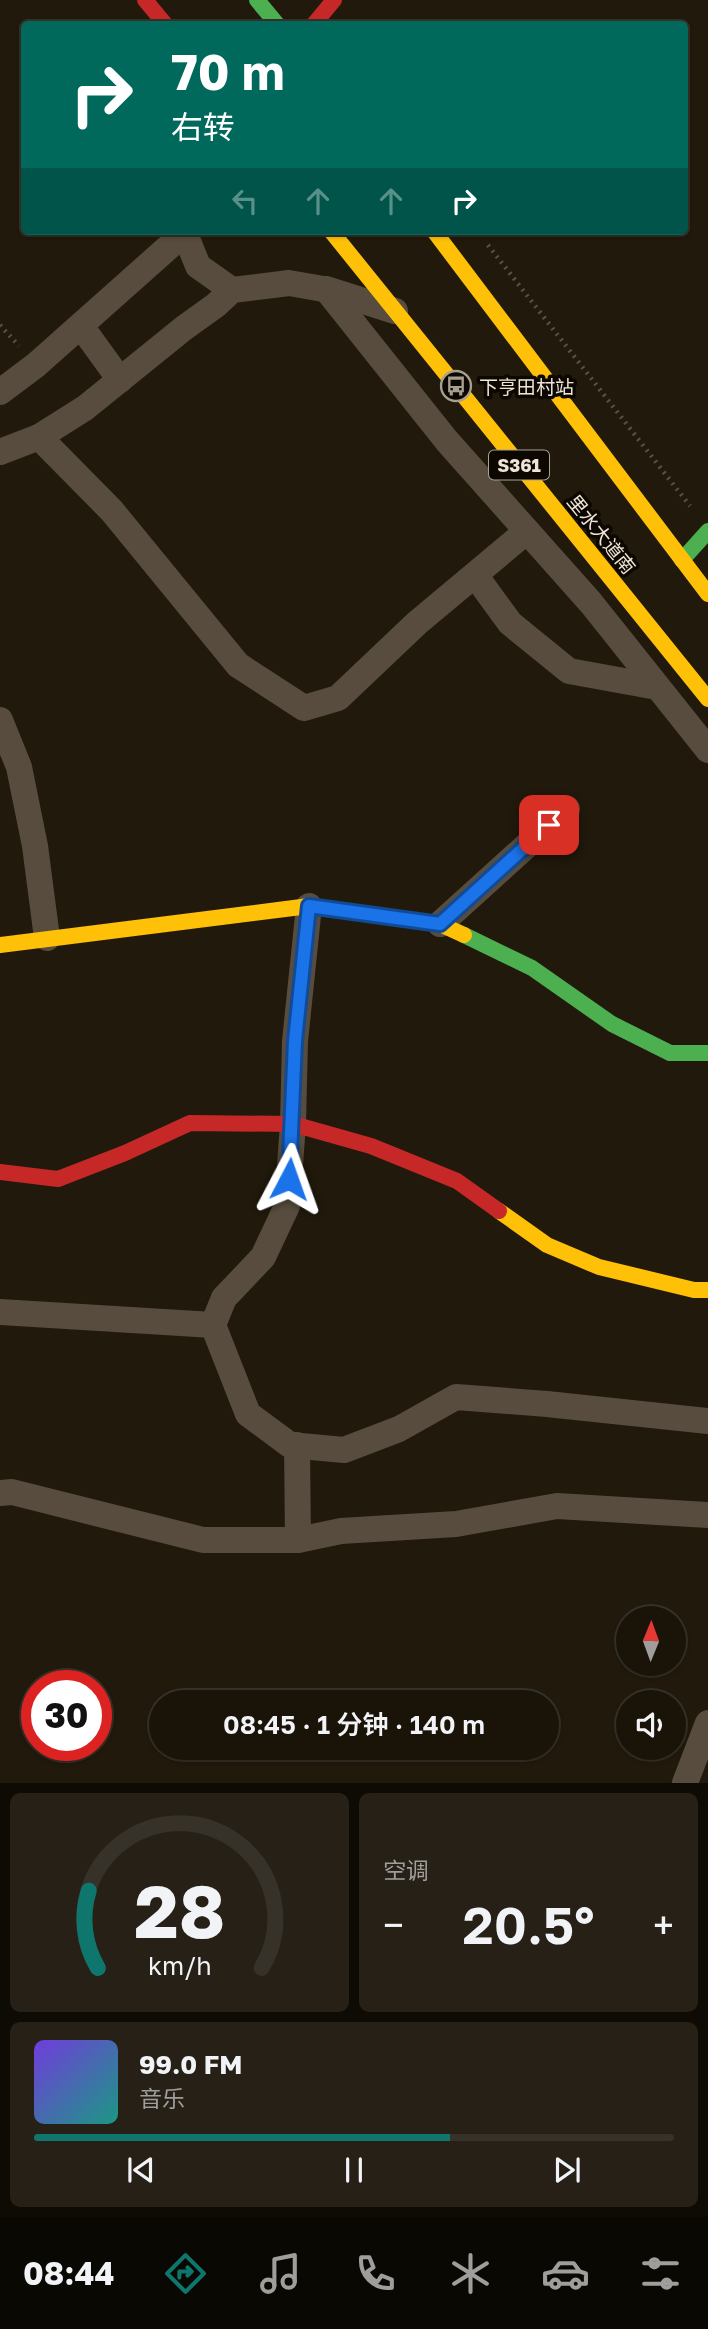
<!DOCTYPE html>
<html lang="zh">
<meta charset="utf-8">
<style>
body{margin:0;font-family:"Golos Text","Noto Sans SC",sans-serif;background:#262016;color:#f1f3f6;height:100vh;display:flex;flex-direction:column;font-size:26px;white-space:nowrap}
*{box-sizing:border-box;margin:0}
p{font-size:23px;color:#9f9e9c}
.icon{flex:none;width:38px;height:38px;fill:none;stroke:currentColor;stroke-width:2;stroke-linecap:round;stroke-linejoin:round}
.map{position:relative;height:1783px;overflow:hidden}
.drawer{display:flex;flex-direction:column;gap:10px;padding:10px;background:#0e0a04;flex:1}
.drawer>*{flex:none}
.banner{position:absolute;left:21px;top:21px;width:667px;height:214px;border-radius:7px;box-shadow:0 2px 5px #0004,0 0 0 2px #373229;background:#00695c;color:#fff;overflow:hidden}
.needle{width:46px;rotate:1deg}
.fabs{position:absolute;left:616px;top:1606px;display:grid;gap:14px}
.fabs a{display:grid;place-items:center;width:70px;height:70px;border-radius:50%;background:#191308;box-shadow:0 2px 5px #0004,0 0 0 2px #373229;font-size:35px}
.speed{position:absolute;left:21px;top:1670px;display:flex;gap:14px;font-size:35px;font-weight:700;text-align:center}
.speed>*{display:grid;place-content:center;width:91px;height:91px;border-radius:50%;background:#191308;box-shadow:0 2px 5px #0004,0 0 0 2px #373229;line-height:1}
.speed .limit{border:10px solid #d22;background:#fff;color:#111}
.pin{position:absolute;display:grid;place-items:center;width:60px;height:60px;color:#fff;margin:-30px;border-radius:14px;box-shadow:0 4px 10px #0006}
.me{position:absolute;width:77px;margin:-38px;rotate:4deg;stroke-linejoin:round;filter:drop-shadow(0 0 5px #0008)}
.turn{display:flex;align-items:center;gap:24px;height:147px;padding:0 35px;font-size:32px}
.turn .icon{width:91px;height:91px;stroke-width:2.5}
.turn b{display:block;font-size:49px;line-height:60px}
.lanes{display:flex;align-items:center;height:66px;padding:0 35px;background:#0003;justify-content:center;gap:35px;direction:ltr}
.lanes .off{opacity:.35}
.big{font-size:52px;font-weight:600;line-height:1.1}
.drawer .card{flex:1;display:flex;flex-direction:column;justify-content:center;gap:10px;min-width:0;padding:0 24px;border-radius:10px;background:#262016}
.drawer .dial{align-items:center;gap:0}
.dial svg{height:182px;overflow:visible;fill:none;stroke:#373229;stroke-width:7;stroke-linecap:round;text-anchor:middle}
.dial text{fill:#f1f3f6;stroke:none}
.song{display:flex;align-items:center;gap:21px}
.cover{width:84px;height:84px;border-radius:10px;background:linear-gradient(135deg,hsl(260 70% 55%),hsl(170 70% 35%))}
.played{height:7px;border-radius:4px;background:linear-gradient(90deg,#0f766e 65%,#373229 65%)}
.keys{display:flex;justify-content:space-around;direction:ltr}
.heat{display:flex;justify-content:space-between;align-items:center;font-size:38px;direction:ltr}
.drawer .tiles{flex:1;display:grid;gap:10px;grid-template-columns:1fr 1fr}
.card:last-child{grid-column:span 2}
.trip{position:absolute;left:149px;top:1690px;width:410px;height:70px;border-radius:35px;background:#191308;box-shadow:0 2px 5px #0004,0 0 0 2px #373229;font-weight:600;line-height:70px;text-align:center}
.menu{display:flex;height:112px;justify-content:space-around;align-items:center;background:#0a0803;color:#9f9e9c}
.menu .icon{width:49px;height:49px}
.menu .active{color:#0f766e}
.menu b{font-size:32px;color:#f1f3f6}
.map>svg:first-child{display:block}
</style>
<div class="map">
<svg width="708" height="1783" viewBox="0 0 708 1783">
<rect width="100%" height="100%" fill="#21190b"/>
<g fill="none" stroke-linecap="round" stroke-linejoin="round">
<g stroke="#595145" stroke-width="4.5" stroke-dasharray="2 5" stroke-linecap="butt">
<polyline points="488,245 690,506"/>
<polyline points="0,325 19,346"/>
</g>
<g stroke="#574c3d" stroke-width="26">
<polyline points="184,231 198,266 232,290"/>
<polyline points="326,289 447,441 591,603 708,750"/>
<polyline points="81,326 120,380"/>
<polyline points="0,392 36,365 172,244 177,231"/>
<polyline points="39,437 112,511 238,665 304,708 338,698 417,623 527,531"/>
<polyline points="0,452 39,437 85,408 184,328 216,305 232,290 289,283 329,290 395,311"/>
<polyline points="475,575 510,623 569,671 657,687"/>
<polyline points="0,720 19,767 35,846 47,938"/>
<polyline points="440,924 567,809"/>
<polyline points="0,1312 213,1325 224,1298 263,1257 287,1206 293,1124 295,1041 309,906"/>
<polyline points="213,1325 248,1414 290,1445 344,1450 399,1429 456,1397 547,1404 708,1421"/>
<polyline points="297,1445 298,1540"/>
<polyline points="0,1493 12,1492 203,1540 298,1540 341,1531 456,1524 557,1506 708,1515"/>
<polyline points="685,1783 708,1723"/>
</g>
<g stroke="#4caf50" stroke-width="16">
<polyline points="257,0 277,24"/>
<polyline points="682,560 708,531"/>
<polyline points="464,935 532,968 612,1024 670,1053 708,1053"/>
</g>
<g stroke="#ffc107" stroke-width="16">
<polyline points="331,231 708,699"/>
<polyline points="434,231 708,594"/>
<polyline points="0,945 309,906 440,924 464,935"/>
<polyline points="499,1211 547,1245 599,1267 694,1290 708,1290"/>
</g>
<g stroke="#c62828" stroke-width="16">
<polyline points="145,0 165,24"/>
<polyline points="314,24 334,0"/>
<polyline points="0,1172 58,1179 125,1153 190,1123 293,1124 371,1146 457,1181 499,1211"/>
</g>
</g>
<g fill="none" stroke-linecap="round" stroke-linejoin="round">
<g stroke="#114b97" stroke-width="18">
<polyline id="route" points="289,1179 295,1041 309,906 440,924 549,825"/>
</g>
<use href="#route" stroke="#1a73e8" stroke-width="12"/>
</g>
<defs>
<g id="bus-ring" transform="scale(1.575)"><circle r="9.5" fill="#0c0701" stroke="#a69e8f" stroke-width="1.5"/><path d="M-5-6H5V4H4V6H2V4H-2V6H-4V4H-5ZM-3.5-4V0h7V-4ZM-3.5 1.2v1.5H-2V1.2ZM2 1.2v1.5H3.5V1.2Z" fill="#a69e8f"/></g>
</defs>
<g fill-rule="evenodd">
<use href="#bus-ring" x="456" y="386"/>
</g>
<g text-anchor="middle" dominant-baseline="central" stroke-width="7" stroke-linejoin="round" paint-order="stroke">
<rect fill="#0c0701" stroke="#aaa296" stroke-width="2" x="489" y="450.5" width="60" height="29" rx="5"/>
<g font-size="18" font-weight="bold" fill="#eee5d6">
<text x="519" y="465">S361</text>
</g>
<g font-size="19" fill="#eee5d6" stroke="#0c0701" text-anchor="start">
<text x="479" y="386">下亨田村站</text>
</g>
<g font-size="19" fill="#eee5d6" stroke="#0c0701">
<text transform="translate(602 534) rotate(51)">里水大道南</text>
</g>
</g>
</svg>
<div class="fabs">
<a><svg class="needle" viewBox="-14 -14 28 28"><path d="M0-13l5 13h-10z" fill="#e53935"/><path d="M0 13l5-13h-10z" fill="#9f9e9c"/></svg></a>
<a><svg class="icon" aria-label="sound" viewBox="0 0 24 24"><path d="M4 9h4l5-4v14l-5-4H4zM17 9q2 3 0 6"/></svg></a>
</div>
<div class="speed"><div class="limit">30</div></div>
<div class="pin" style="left:549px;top:825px;background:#d93025"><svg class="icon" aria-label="arrive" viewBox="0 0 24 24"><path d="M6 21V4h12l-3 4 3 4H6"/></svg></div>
<svg class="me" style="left:289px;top:1179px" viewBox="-20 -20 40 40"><path d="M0-17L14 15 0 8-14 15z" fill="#1a73e8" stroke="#fff" stroke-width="4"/></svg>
<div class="trip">08:45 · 1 分钟 · 140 m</div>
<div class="banner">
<div class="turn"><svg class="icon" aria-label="right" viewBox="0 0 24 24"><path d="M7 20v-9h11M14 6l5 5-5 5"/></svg><div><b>70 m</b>右转</div></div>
<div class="lanes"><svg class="icon off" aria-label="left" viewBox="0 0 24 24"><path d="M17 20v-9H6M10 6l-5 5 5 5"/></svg><svg class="icon off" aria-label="ahead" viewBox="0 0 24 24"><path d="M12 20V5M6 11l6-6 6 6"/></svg><svg class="icon off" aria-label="ahead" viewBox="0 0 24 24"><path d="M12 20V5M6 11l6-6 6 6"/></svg><svg class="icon" aria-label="right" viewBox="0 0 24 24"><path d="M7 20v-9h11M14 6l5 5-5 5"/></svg></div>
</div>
</div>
<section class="drawer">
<div class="tiles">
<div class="card dial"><svg viewBox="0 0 100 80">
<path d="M14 69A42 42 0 1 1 86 69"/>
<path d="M14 69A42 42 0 0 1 10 35" stroke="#0f766e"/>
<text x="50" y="56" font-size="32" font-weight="700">28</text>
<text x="50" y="72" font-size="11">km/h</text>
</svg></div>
<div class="card"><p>空调</p>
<div class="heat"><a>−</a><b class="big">20.5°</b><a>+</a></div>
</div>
<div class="card">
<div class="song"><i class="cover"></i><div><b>99.0 FM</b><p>音乐</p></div></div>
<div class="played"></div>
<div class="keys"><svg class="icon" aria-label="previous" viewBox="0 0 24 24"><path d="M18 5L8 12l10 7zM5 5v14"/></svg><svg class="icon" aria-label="pause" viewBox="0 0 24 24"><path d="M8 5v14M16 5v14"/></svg><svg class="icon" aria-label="next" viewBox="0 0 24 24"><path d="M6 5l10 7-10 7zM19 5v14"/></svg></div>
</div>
</div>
</section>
<nav class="menu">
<b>08:44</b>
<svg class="icon active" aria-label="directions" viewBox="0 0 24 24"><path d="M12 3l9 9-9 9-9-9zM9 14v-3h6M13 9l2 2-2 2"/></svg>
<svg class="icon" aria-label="music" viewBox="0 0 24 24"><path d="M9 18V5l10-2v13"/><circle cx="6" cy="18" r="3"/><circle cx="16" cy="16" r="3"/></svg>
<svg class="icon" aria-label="phone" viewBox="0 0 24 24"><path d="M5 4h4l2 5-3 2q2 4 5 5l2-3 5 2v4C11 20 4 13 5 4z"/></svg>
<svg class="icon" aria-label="climate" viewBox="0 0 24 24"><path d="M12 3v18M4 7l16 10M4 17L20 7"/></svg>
<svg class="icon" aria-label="car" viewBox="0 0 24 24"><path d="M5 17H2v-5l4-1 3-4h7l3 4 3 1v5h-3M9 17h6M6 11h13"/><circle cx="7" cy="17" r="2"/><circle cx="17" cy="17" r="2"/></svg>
<svg class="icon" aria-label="filters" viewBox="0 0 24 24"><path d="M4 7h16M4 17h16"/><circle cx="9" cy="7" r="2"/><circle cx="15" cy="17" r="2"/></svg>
</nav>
